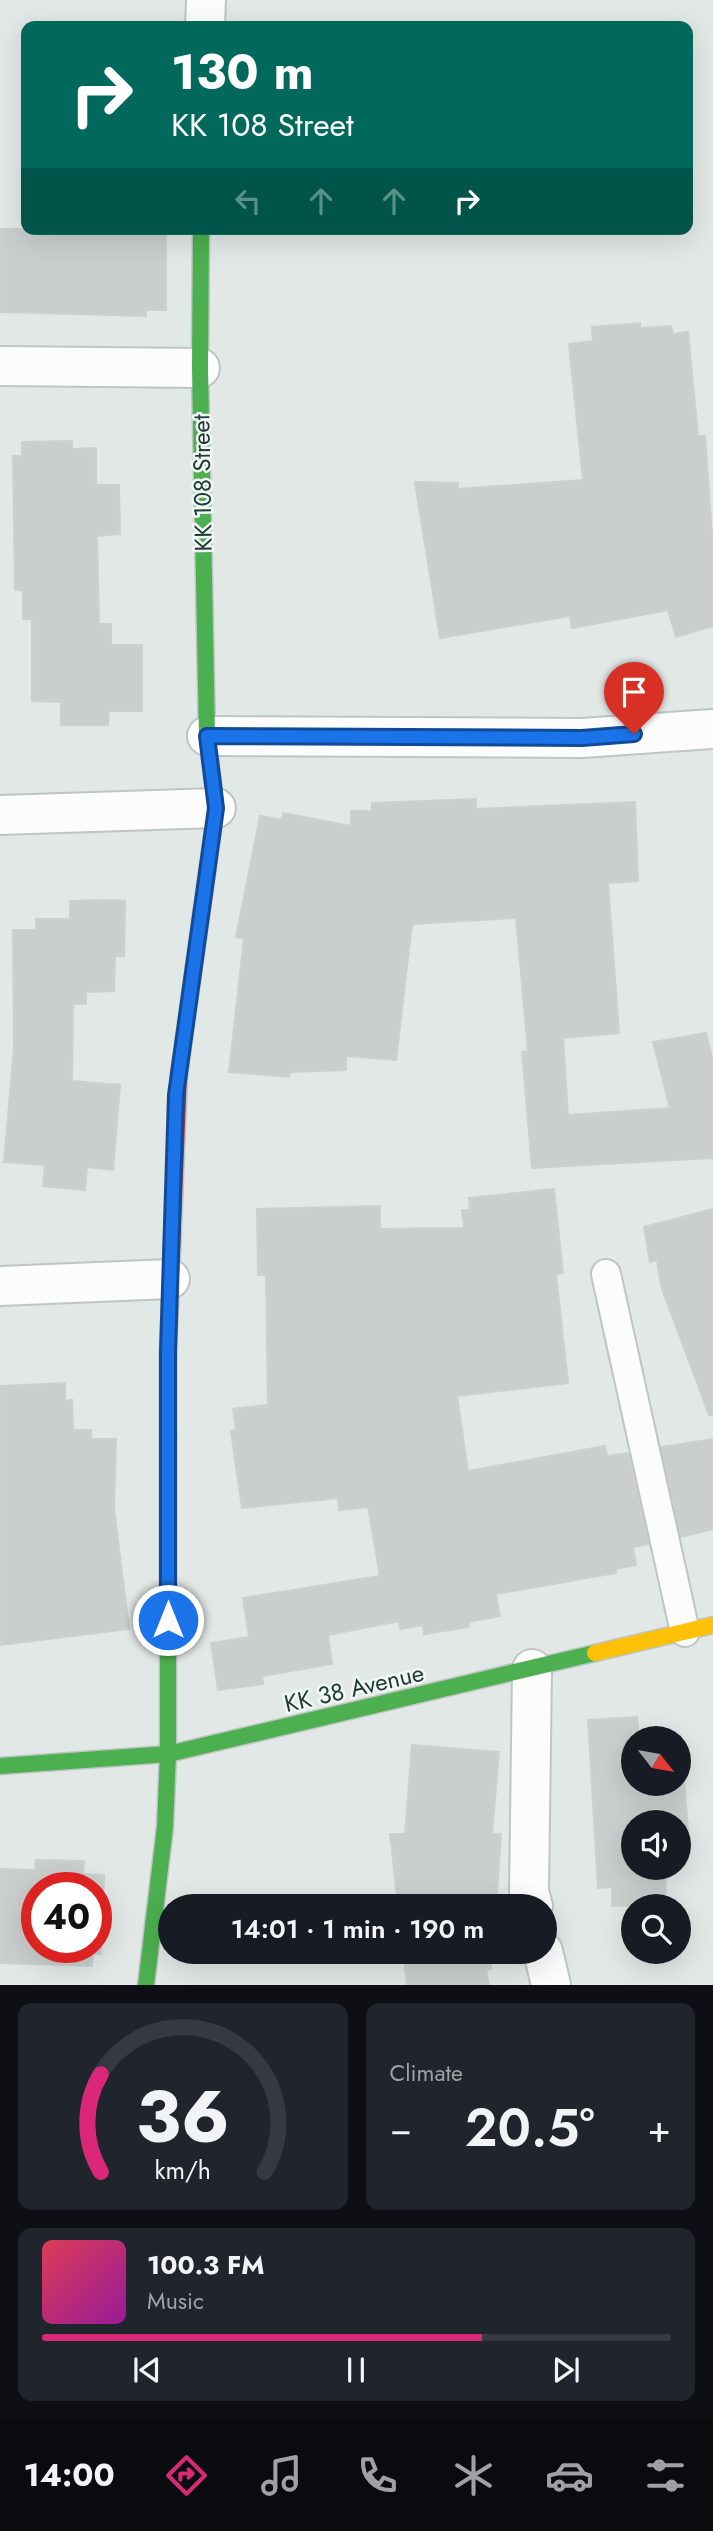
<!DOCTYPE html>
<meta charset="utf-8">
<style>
body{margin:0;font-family:Jost,sans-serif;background:#20242c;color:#f1f3f6;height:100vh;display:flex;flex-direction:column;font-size:26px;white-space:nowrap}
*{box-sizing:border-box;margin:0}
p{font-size:23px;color:#9ea1a6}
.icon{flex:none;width:38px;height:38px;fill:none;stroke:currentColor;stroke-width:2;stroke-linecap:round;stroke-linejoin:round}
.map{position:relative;height:1985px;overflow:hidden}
.drawer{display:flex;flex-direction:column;gap:18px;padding:18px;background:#0d0f14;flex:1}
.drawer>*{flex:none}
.guide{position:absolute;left:21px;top:21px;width:672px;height:214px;border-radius:14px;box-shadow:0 7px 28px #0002;background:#00695c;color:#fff;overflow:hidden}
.needle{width:46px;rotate:121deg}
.tools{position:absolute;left:621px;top:1726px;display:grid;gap:14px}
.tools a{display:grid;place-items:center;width:70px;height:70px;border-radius:50%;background:#171b24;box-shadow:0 7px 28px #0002;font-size:35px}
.speed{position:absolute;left:21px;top:1872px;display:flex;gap:14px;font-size:35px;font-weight:700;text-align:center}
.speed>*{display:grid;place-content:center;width:91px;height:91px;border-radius:50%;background:#171b24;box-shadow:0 7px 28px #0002;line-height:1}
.speed .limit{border:10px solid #d22;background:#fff;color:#111}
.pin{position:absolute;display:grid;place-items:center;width:60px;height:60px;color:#fff;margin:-72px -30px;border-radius:50% 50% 50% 0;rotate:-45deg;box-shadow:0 0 7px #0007}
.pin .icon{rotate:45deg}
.me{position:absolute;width:77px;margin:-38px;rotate:0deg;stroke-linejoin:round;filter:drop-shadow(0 0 5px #0008)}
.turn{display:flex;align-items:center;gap:24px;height:147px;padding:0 35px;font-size:32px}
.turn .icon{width:91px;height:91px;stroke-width:2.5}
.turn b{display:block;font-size:49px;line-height:60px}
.lanes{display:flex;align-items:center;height:66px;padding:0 35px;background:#0003;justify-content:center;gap:35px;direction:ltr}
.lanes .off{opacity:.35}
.big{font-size:52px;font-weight:600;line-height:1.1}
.drawer .widget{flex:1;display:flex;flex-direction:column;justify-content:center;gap:10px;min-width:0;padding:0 24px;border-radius:14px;background:#20242c}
.drawer .dial{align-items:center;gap:0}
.dial svg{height:182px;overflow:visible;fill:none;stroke:#363941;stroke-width:7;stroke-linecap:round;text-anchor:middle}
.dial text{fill:#f1f3f6;stroke:none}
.song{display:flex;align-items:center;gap:21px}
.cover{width:84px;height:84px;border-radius:10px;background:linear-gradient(135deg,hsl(350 70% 55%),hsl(300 70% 35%))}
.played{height:7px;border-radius:4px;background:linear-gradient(90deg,#db2777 70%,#363941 70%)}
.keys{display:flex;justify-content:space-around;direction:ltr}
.heat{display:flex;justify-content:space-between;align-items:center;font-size:38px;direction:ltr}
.drawer .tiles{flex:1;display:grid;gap:18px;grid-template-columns:1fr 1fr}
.widget:last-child{grid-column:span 2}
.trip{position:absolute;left:158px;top:1894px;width:399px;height:70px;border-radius:35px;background:#171b24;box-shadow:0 7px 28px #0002;font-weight:600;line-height:70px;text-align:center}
.menu{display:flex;height:112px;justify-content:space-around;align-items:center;background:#090b0e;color:#9ea1a6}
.menu .icon{width:49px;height:49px}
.menu .active{color:#db2777}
.menu b{font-size:32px;color:#f1f3f6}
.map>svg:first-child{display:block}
</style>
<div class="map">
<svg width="713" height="1985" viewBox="0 0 713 1985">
<rect width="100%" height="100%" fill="#e2e8e6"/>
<g fill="#cacfcd" stroke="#cbd1cf" stroke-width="2" fill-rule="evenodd">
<polygon points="0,229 166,229 166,310 146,310 146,316 0,312"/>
<polygon points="640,323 640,328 671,326 673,334 688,332 698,436 705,436 713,549 713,626 676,637 668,610 572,628 570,616 440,638 415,482 458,483 458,489 583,480 569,344 593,341 592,327"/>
<polygon points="72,441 72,449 96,448 96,485 119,485 120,534 97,536 99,624 111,624 111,645 142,645 142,711 109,711 108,725 61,725 61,702 32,701 32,619 23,619 23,590 15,590 13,456 22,456 22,442"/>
<polygon points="476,799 476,809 635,802 638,881 608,883 619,1033 563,1038 568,1115 670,1108 653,1042 706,1033 713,1061 713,1158 532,1168 522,1052 528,1051 516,918 412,924 396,1060 346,1056 346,1070 290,1072 289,1077 229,1072 244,939 236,937 260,816 282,820 283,813 351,826 351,811 372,811 372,803"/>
<polygon points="107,900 125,901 124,956 115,956 114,991 86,992 86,1004 73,1004 72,1081 120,1085 113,1170 87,1167 85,1190 43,1186 45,1165 4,1162 14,1047 13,930 36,930 36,919 70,919 70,901"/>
<polygon points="554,1189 563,1273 556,1274 568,1383 457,1396 468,1471 605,1446 607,1456 628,1453 649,1544 633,1547 636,1565 615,1569 616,1573 496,1594 500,1616 468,1622 469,1627 424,1634 423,1625 400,1629 399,1621 328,1635 332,1664 262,1676 263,1684 218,1690 211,1643 249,1637 243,1598 380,1576 368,1507 339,1510 338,1498 242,1508 231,1431 236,1430 233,1409 268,1405 266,1275 258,1275 257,1209 380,1206 380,1229 464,1228 462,1210 470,1210 469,1198"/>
<polygon points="713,1209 713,1415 709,1415 661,1286 657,1260 650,1262 644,1227"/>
<polygon points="65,1383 65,1401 72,1400 73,1430 91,1430 91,1439 116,1439 114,1508 129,1629 0,1645 0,1386"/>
<polygon points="713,1439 713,1529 681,1537 661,1447"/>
<polygon points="637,1717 639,1738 634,1738 634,1783 679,1783 679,1738 653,1738 680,1735 688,1829 679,1829 679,1822 634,1822 634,1867 665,1867 666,1904 612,1906 612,1887 598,1888 588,1720"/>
<polygon points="412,1745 499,1752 492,1834 501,1834 496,1906 398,1906 390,1834 405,1834"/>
<path d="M36 1860 84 1861 83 1874 104 1875 101 1954H93L92 1966 0 1963V1869L35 1870ZM37 1888H96V1948H37Z"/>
<polygon points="403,1951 492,1951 491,1969 486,1969 489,1985 407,1985"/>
</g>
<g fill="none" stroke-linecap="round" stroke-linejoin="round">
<g stroke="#bfc5c3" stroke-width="32">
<polyline id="lane" points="606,1274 685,1632"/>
</g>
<g stroke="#bfc5c3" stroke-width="42">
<g id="street">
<polyline points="205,26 206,0"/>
<polyline points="0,366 200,368"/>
<polyline points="207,736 582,738 713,729"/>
<polyline points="0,815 216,808"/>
<polyline points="0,1286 170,1279"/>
<polyline points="532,1669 529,1892 533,1906"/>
<polyline points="543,1951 551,1985"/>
</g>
</g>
<g stroke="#bec6c3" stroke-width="19">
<g id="fast">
<polyline points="179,1074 216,808 207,736 200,368 201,229"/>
<polyline points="0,1766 168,1754 595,1653"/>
<polyline points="146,1985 165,1827 168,1754 168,1435"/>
</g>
</g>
<g stroke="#bec6c3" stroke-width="19">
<polyline id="slow" points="595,1653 713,1625"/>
</g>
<g stroke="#bec6c3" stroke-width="19">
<polyline id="jam" points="168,1435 168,1352 179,1074"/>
</g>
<use href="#lane" stroke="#fbfcfb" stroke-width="28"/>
<use href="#street" stroke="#fbfcfb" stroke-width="38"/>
<use href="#fast" stroke="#4caf50" stroke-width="16"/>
<use href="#slow" stroke="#ffc107" stroke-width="16"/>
<use href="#jam" stroke="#c62828" stroke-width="16"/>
</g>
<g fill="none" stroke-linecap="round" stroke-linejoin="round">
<g stroke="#114b97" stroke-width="18">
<polyline id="route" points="168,1620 168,1352 176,1095 216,808 207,736 582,738 634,734"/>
</g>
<use href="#route" stroke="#1a73e8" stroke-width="12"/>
</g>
<g text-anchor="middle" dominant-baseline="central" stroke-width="5" stroke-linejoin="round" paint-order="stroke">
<g font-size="24" fill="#203b36" stroke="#f0f8f4">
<text transform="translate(202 483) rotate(-91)">KK 108 Street</text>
<text transform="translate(354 1688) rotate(-13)">KK 38 Avenue</text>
</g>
</g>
</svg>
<div class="tools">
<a><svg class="needle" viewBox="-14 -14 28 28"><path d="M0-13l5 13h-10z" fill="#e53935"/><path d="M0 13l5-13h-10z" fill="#9ea1a6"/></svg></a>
<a><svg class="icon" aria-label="sound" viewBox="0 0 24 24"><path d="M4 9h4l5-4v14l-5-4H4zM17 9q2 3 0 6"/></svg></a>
<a><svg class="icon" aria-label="search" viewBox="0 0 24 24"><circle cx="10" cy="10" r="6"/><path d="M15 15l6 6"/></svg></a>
</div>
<div class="speed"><div class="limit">40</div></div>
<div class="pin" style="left:634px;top:734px;background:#d93025"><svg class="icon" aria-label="arrive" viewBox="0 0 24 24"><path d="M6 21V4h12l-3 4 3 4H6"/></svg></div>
<svg class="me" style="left:168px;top:1620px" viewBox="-20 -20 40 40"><circle r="17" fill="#1a73e8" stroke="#fff" stroke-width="3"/><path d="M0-11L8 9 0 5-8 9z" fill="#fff"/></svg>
<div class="trip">14:01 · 1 min · 190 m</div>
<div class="guide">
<div class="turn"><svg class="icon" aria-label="right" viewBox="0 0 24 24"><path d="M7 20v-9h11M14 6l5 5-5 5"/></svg><div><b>130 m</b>KK 108 Street</div></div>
<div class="lanes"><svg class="icon off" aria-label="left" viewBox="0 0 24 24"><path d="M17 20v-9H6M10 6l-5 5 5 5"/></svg><svg class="icon off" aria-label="ahead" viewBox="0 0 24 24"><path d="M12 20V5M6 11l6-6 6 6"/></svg><svg class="icon off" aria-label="ahead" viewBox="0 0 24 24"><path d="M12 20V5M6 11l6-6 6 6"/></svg><svg class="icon" aria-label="right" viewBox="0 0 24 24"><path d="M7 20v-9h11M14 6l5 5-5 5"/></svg></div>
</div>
</div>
<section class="drawer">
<div class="tiles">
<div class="widget dial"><svg viewBox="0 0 100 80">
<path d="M14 69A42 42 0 1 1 86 69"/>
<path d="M14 69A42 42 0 0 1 14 26" stroke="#db2777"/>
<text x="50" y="56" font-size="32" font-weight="700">36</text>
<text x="50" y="72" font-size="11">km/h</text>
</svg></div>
<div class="widget"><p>Climate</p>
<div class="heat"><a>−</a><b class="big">20.5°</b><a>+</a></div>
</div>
<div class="widget">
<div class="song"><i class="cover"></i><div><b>100.3 FM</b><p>Music</p></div></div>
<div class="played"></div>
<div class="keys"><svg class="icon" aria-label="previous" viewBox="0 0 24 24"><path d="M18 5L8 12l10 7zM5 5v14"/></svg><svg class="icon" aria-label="pause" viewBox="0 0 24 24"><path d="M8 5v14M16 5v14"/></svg><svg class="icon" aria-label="next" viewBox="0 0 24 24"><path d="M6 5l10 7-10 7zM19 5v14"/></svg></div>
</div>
</div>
</section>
<nav class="menu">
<b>14:00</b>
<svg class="icon active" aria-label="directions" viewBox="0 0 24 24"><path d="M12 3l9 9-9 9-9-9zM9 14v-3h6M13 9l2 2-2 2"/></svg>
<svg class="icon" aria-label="music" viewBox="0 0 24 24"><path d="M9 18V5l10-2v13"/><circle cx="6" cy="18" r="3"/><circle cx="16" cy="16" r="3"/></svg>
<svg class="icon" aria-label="phone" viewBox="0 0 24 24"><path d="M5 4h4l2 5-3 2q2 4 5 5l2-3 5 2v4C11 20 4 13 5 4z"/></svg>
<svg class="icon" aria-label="climate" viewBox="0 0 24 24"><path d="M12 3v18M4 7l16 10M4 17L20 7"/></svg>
<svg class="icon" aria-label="car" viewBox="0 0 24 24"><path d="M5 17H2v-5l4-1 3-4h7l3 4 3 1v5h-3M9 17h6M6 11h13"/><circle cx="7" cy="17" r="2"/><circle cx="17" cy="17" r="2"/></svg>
<svg class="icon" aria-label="filters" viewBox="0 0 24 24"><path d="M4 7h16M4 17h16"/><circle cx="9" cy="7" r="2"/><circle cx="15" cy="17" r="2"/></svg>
</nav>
